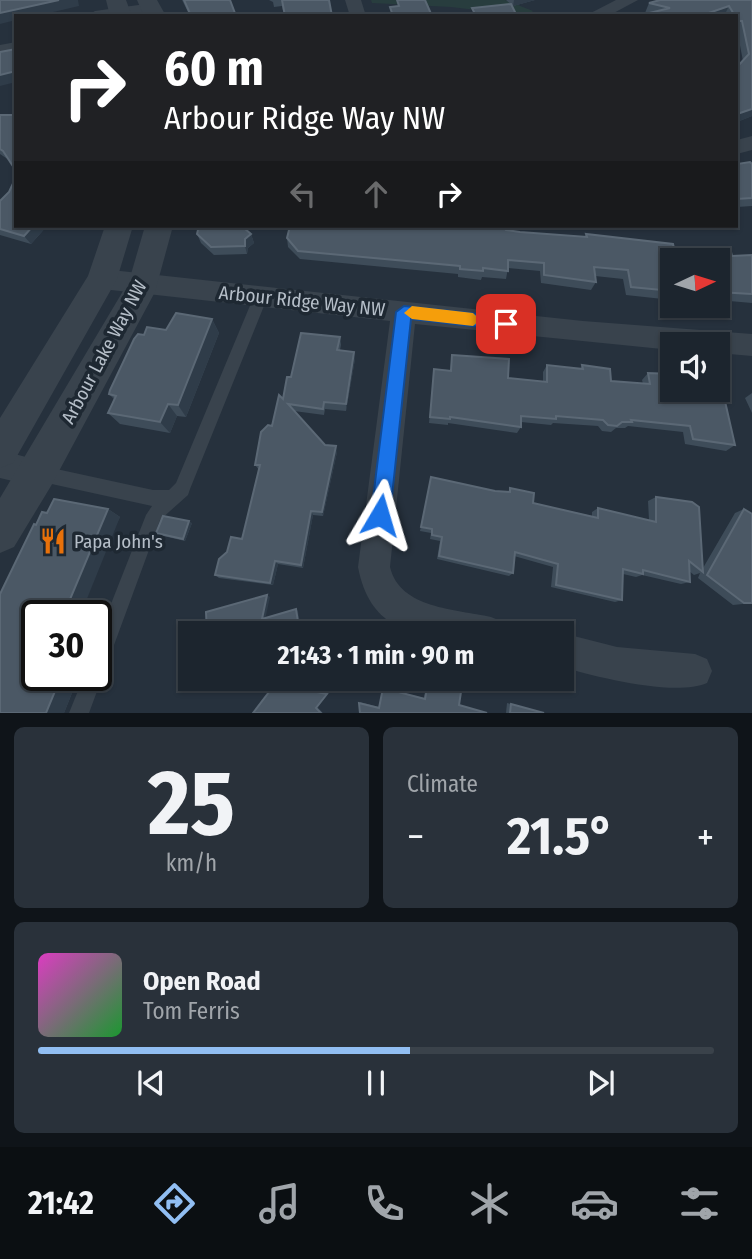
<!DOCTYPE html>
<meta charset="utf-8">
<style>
body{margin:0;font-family:"Fira Sans Condensed",sans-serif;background:#29313a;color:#f1f3f6;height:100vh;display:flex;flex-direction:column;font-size:26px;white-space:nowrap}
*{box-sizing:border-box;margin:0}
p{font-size:23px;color:#a0a5aa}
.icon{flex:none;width:38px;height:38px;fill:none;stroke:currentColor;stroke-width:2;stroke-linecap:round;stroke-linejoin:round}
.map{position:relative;height:713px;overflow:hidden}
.sheet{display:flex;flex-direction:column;gap:14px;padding:14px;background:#0f1419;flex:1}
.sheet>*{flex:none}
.banner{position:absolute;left:14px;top:14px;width:724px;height:214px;border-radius:0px;box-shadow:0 2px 5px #0004,0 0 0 2px #3a424a;background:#202124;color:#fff;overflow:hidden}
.needle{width:46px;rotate:86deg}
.controls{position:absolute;left:660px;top:248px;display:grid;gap:14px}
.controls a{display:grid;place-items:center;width:70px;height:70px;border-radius:0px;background:#1c252e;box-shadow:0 2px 5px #0004,0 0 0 2px #3a424a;font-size:35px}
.speed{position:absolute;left:21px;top:600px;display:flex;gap:14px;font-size:35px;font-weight:700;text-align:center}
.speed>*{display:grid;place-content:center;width:91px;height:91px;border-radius:50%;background:#1c252e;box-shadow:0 2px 5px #0004,0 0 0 2px #3a424a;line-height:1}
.speed .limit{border:4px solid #111;border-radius:10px;background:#fff;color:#111}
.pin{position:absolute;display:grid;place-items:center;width:60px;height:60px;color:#fff;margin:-30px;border-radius:14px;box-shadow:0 4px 10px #0006}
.me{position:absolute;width:77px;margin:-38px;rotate:7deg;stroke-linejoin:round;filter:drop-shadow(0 0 5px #0008)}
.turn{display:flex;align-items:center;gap:24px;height:147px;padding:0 35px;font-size:32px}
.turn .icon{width:91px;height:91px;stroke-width:2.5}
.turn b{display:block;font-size:49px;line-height:60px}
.lanes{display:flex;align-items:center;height:66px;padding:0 35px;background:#0003;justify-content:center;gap:35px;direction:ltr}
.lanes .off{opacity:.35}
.big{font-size:52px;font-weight:700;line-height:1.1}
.sheet .tile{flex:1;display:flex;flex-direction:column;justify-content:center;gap:10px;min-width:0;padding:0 24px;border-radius:10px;background:#29313a}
.sheet .dial{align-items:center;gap:0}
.dial b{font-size:91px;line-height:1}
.song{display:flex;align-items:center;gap:21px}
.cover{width:84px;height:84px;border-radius:10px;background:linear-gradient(135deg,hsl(310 70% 55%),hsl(130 70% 35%))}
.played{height:7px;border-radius:4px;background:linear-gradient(90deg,#91bef2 55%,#3a424a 55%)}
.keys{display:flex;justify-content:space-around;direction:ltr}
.heat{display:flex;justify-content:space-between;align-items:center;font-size:38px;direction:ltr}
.sheet .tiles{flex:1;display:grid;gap:14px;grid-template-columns:1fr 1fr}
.tile:last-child{grid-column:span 2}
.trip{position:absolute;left:178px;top:621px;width:396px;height:70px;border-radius:0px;background:#1c252e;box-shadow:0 2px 5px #0004,0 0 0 2px #3a424a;font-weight:700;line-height:70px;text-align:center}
.menu{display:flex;height:112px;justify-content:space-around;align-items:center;background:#0b0f12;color:#a0a5aa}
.menu .icon{width:49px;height:49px}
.menu .on{color:#91bef2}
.menu b{font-size:32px;color:#f1f3f6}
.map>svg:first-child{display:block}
</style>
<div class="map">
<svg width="752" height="713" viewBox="0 0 752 713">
<rect width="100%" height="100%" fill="#26313d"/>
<polygon fill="#283d3e" points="371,0 505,0 533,11 528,16 451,7 372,3"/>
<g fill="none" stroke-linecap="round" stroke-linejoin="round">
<polygon fill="#39434d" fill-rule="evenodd" points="261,291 268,296 190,489 188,495 160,520 89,713 69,713 84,676 96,676 96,642 146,515 152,506 38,481 32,478 30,473 32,468 38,465 153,490 169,490 176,483 254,296"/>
<g fill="#39434d" fill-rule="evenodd">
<polygon points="345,0 361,0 366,16 350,16"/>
<polygon points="616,0 638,0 608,16 585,16"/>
<polygon points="153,3 161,8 159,12 133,16 87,16 95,11"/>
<polygon points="16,42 16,52 0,55 0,45"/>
<polygon points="752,136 752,150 737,154 737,140"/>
<path d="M102 269 583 321 752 334V356L718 353V345H672V350L415 324 390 567C400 609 456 609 491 617L503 622 508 634C442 634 374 650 358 567L390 321 102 289 93 286 90 279 93 272Z"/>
<polygon points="0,450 48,463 53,473 48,483 38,487 0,478"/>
<path d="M562 633 617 647 695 654 707 659 712 671 707 683C674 697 597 677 562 667Z"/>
</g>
<g fill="#39434d" fill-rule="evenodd">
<polygon points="106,0 126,0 132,16 110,16"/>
<polygon points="137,0 157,0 166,16 144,16"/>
<polygon points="105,226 133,226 117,279 13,463 0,468 0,418 88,276"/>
<polygon points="145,226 173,226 155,292 51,486 14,547 0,553 0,498 129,281"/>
</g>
</g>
<g fill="#3e4c59">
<polygon points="182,0 230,0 236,16 190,16"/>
<polygon points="269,0 329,0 332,16 284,16 282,6 274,7 273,2"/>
<polygon points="506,0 535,0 513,6"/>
<polygon points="752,0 752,116 737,122 737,67 743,61 737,30 737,16 637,16 647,13 645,13 649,3"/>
<polygon points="0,115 9,160 0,154"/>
<polygon points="737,164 752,164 752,206 737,207"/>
<polygon points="9,192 16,226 47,226 31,244 0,235 0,201"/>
<polygon points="506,230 520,232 585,237 586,234 672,261 672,300 626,295 623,279 595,276 596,282 591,290 541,283 540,271 508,268 506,279 482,277 481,280 458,277 458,274 300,259 288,247 287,238"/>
<polygon points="248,231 251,234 254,243 248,248 247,254 214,255 201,243 197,234"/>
<polygon points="707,250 732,256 752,255 752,303 718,300 718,261 701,261 700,259"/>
<polygon points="212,319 219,333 186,417 177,416 170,433 120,424 108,413 114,399 109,394 144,335"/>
<polygon points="340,337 341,345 340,350 355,359 346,411 325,409 324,415 294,411 325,445 337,452 323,516 313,515 303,568 278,564 273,585 219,578 215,575 242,539 259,470 255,465 272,426 291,377"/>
<polygon points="452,355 508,378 543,382 543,372 547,365 580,369 582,365 611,381 643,384 642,380 648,373 710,395 735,445 726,451 685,444 683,432 628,426 625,428 616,428 611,432 602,431 598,426 553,423 551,425 521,422 521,427 517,433 448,423 448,425 429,423 434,369 450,370"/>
<polygon points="752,393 752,413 745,398"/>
<polygon points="431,477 495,491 508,492 510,488 533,503 592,516 592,512 598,508 649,520 648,501 656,497 703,568 735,513 744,509 752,603 733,605 698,578 700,573 694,575 689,571 690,582 681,584 642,575 636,577 623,574 622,600 615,602 551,587 553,567 514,556 513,573 509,576 437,559 440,541 430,539 431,533 420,531"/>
<polygon points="108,509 120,517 37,676 56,676 55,678 76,683 64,713 0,713 36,525 47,513"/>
<polygon points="192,523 185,541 159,535 156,533"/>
<polygon points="426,683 461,692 360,713 360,702 379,707 383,688 424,698"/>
<polygon points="507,703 544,713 506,713"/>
</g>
<g fill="#2f3c49">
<polygon points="59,0 78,0 79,6 36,16 16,16 16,20 0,24 0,13"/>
<polygon points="514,0 535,0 513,6"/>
<polygon points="729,6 724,16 700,16"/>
<polygon points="16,71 16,82 0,86 0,75"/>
<polygon points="752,109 752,116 737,122 737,114"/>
<polygon points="33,226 47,226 31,244 24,236"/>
<polygon points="251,234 254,243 248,248 247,254 245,246 245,239"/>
<polygon points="212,319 219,333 186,417 178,405"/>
<polygon points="354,352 355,359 346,411 346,404"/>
<polygon points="168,404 177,416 170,433 160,422"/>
<polygon points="336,446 337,452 323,516 322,512"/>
<polygon points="108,509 120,517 80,616 63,616"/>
<polygon points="311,511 313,515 303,568 301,565"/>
<polygon points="189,521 192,523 185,541 183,539"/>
<polygon points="275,561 278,564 273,585 270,583"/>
<polygon points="267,595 270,597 265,620 262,619"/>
<polygon points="296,609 298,611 302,634 300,634"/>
<polygon points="38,676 56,676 55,678 36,678"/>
<polygon points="326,679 328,679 319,691 328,694 318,707 323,713 321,713 316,708 317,692"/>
<polygon points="76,683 64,713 46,713 58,684"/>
</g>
<g fill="#4b5865" stroke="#5b6875" stroke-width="2">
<polygon points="0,0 59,0 0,13"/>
<polygon points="184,0 230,0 236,16 191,16"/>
<polygon points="282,0 329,0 332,16 285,16"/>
<polygon points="397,0 425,0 432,16 393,16 390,7 399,6"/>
<polygon points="660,0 752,0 752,109 737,114 737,67 749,54 742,21 738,21 737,16 735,16 729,6 700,16 637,16 670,8 649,3"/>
<polygon points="511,4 517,16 476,16 472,8"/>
<polygon points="16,49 16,71 0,75 0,52"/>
<polygon points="0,115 16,115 16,171 3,151 0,149"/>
<polygon points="750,162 752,164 752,198 737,199 737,164"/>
<polygon points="16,177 16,226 33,226 24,236 0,229 0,201 9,192"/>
<polygon points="199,226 245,226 244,228 251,234 245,239 245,246 211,247 197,234"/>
<polygon points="290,226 502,226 506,230 520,232 587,237 586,234 673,244 677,261 672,261 672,291 631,287 628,270 594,267 596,282 544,275 544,263 508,260 508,271 483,268 483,271 460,269 460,266 298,251 287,238"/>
<polygon points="707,250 731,252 732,256 752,255 752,294 718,292 718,261 710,261"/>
<polygon points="176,313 212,319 178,405 168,404 160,422 108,413 116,396 109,394 110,390 134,339 138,334 144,335 147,327 166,330"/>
<polygon points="301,333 340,337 337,350 354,352 346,404 324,402 323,409 288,404 325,445 336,446 322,512 311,511 301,565 275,561 270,583 215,575 219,559 227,552 231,537 242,539 260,465 255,465 261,432 268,425 272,426 279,395 283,399 287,377 291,377"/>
<polygon points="452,355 509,359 508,378 547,382 547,365 583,369 582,365 610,369 611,381 650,384 648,373 672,374 672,390 709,390 710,395 724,397 735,445 693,439 690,426 631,420 632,422 622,422 617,426 608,425 603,420 556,416 556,419 521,416 521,427 450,417 450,419 430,417 434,369 451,371"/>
<polygon points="431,477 495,491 510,492 510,488 534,493 533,503 598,518 598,508 656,522 656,497 692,502 699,507 703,572 689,561 690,582 643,570 643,574 623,569 622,600 556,585 558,564 515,552 513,573 439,556 442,537 432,535 432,529 421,527"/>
<polygon points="54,499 108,509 63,616 37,616 38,676 36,678 58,684 46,713 0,713 0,594 34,524 36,525 42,512 47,513"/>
<polygon points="744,509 752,514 752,603 744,603 707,575"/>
<polygon points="163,516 189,521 183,539 156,533"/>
<polygon points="267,595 262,619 296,609 300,634 207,634 206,612"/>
<polygon points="279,679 326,679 317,692 327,694 316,708 321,713 253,713"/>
<polygon points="428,683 461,692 459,705 487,713 360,713 359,703 379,708 383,688 425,699"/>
<polygon points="511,704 544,713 510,713"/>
</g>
<polygon fill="#1a73e8" stroke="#114b97" stroke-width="2" points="404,306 506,317 514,324 506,330 411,319 390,515 387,522 380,525 374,522 371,515 396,312"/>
<polygon fill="#f59e0b" points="412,306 473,313 480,320 473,326 412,319 404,313"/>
<defs>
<g id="restaurant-bare" transform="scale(2.1)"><path d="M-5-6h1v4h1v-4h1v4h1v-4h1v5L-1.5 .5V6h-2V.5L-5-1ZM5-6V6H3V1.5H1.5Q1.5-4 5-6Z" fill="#e8710a" stroke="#1e2832" stroke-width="2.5" paint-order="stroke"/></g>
</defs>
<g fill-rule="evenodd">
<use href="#restaurant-bare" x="53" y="541"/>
</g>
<g text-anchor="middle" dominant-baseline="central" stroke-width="7" stroke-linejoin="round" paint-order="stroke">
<g font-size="19" fill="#b5bec8" stroke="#1e2832">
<text transform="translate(302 301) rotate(6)">Arbour Ridge Way NW</text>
<text transform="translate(104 352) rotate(-62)">Arbour Lake Way NW</text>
</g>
<g font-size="19" fill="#b5bec8" stroke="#1e2832" text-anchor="start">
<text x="74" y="541">Papa John's</text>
</g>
</g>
</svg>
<div class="controls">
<a><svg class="needle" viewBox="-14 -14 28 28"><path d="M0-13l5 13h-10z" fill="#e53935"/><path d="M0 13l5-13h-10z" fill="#a0a5aa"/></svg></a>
<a><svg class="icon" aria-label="sound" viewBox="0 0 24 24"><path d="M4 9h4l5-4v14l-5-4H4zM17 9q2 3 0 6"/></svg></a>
</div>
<div class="speed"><div class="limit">30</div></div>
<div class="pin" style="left:506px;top:324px;background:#d93025"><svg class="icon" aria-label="arrive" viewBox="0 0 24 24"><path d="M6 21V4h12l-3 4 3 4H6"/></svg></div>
<svg class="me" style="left:380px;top:515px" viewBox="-20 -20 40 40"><path d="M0-17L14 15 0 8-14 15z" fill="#1a73e8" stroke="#fff" stroke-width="4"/></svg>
<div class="trip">21:43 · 1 min · 90 m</div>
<div class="banner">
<div class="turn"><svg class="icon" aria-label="right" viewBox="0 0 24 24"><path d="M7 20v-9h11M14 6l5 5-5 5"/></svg><div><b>60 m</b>Arbour Ridge Way NW</div></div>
<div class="lanes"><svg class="icon off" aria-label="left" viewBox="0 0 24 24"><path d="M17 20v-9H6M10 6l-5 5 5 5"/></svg><svg class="icon off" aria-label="ahead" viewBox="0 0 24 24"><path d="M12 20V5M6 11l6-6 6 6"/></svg><svg class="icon" aria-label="right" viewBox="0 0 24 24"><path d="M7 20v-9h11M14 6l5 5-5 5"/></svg></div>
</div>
</div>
<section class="sheet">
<div class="tiles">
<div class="tile dial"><b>25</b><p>km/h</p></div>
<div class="tile"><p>Climate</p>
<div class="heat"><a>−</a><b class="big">21.5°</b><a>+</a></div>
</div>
<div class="tile">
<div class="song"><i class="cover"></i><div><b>Open Road</b><p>Tom Ferris</p></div></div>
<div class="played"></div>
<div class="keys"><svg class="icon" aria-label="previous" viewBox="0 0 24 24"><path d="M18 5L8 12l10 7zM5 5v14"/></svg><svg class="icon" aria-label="pause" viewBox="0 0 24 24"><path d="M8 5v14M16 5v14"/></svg><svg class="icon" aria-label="next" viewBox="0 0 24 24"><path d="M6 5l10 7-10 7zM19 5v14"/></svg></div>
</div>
</div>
</section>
<nav class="menu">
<b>21:42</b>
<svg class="icon on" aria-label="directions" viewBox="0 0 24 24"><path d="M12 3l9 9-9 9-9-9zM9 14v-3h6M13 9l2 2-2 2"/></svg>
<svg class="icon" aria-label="music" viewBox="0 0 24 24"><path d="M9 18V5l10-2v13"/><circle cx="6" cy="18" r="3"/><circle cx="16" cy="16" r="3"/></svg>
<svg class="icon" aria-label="phone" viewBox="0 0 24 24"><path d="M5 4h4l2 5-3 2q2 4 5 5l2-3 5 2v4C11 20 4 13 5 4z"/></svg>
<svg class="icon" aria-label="climate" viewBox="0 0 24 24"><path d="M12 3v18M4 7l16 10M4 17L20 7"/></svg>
<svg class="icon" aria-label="car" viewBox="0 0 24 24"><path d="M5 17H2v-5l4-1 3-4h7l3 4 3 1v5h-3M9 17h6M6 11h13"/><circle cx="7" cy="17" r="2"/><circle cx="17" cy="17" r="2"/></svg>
<svg class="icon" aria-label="filters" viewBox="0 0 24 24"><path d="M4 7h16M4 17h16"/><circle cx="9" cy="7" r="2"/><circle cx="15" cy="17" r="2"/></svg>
</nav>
